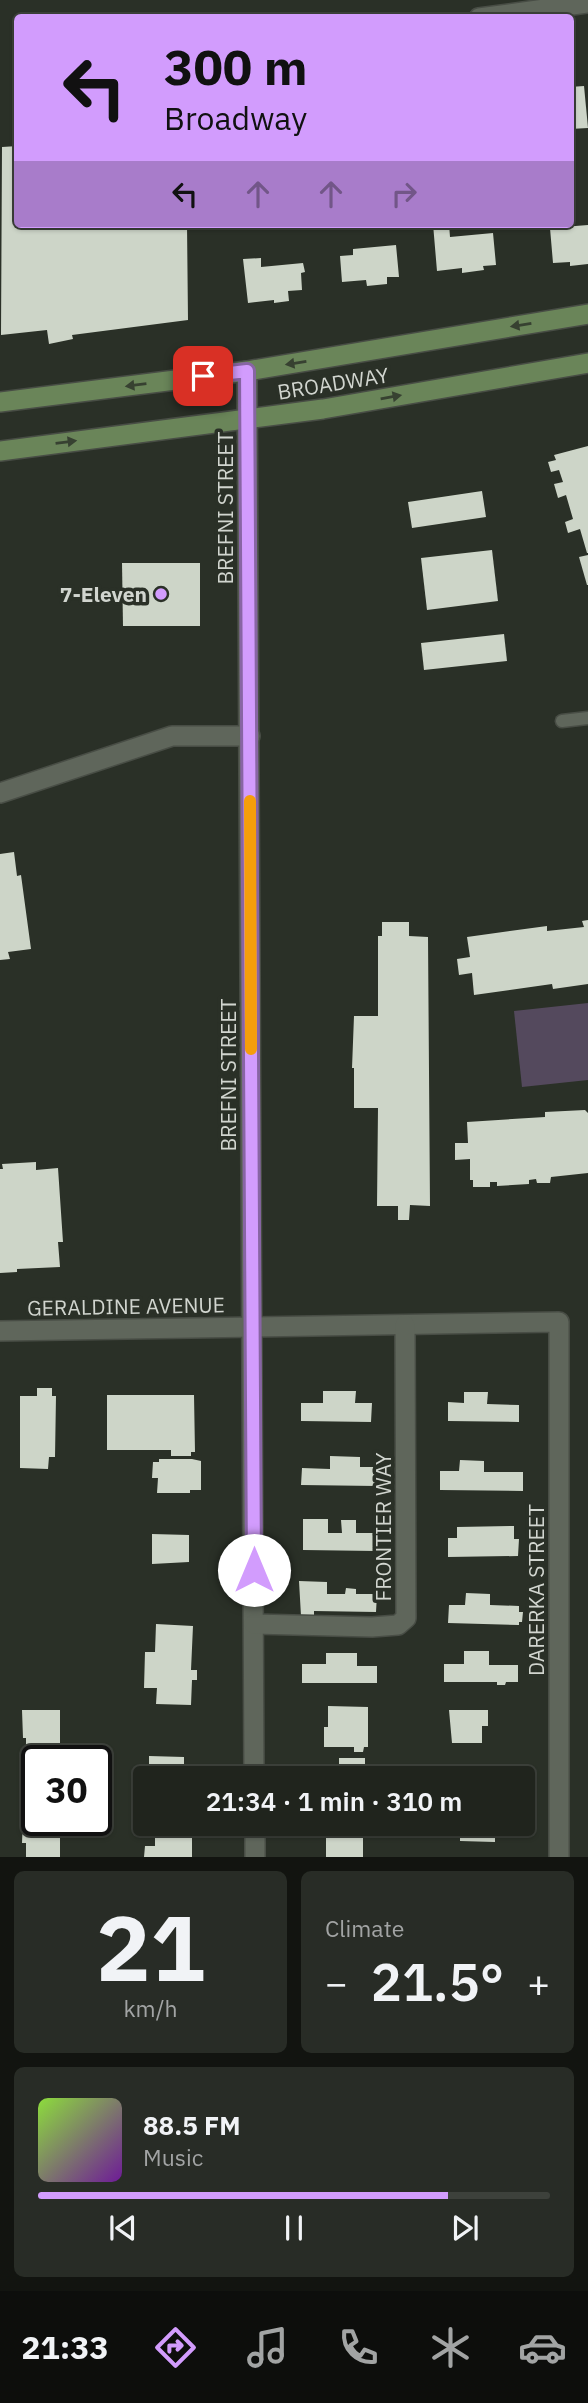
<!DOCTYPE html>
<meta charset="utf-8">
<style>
body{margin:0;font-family:"IBM Plex Sans",sans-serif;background:#282c26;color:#f1f3f6;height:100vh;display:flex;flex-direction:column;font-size:26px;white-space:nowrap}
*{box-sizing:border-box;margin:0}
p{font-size:23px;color:#a2a4a4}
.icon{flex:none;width:38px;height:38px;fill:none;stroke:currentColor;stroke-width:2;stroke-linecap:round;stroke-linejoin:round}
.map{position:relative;height:1857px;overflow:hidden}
.sheet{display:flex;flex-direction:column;gap:14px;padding:14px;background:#121410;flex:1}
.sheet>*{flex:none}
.banner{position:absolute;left:14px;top:14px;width:560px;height:214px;border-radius:7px;box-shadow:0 2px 5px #0004,0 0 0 2px #3d413b;background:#d29cfd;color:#111;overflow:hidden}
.speed{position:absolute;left:21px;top:1745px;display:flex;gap:14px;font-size:35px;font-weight:700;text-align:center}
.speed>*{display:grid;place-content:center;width:91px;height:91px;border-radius:50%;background:#20241d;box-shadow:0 2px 5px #0004,0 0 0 2px #3d413b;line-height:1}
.speed .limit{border:4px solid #111;border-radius:10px;background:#fff;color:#111}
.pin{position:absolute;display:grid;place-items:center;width:60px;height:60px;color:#fff;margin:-30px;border-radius:14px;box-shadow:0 4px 10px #0006}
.me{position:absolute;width:77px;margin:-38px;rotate:0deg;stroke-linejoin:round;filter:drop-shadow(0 0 5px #0008)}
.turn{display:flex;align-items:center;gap:24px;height:147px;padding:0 35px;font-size:32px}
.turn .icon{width:91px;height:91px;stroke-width:2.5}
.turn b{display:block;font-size:49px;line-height:60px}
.lanes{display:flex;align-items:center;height:66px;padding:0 35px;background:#0003;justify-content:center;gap:35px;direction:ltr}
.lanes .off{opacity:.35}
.big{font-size:52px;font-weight:600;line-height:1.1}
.sheet .widget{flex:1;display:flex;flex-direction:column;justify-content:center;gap:10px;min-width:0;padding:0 24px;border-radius:10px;background:#282c26}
.sheet .dial{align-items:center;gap:0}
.dial b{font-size:91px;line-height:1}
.song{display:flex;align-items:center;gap:21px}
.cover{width:84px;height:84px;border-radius:10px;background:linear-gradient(135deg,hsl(90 70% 55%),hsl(280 70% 35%))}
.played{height:7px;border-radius:4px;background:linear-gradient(90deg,#d29cfd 80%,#3d413b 80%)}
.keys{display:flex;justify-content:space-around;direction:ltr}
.heat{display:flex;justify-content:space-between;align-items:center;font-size:38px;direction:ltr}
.sheet .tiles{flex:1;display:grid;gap:14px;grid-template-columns:1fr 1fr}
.widget:last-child{grid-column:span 2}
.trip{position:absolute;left:133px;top:1766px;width:402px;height:70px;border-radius:7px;background:#20241d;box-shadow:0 2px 5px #0004,0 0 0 2px #3d413b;font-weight:600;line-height:70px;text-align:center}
.menu{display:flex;height:112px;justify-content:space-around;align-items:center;background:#0d0e0c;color:#a2a4a4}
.menu .icon{width:49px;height:49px}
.menu .active{color:#d29cfd}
.menu b{font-size:32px;color:#f1f3f6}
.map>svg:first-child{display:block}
</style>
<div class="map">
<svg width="588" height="1857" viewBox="0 0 588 1857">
<rect width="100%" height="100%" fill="#2a3027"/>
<polygon fill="#54495d" points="588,1003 588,1080 522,1087 514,1011"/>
<g fill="#cdd5c8">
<polygon points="584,86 588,128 570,129 570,87"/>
<polygon points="18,146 18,224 187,224 188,320 72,335 73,339 49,344 47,330 1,335 2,147"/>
<polygon points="433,224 449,224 450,237 493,233 496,265 483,266 484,270 462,273 462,268 437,271"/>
<polygon points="588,225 588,264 570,266 570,262 553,263 550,228"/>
<polygon points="396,245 399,277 387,277 387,284 367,286 366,280 342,282 340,256 353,255 353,249"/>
<polygon points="261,258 261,267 303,263 305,272 301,273 302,290 288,291 289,301 274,303 274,300 248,303 243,259"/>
<polygon points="588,446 588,553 587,553 580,529 568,533 565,522 573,519 566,495 558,498 554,484 563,482 559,470 551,472 548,462 556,460 554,455"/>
<polygon points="482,491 486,517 412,528 408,502"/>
<polygon points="492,550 498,601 427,610 421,558"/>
<polygon points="588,555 588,585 587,585 579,557"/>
<polygon points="122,563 200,563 200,626 123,626"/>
<polygon points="504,634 507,661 424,670 421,643"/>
<polygon points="14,852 17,876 21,875 31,949 8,952 10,959 0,960 0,854"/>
<polygon points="588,920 588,984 553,989 552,984 474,995 472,973 459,975 457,959 470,957 467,937 547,926 547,931 584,927 582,921"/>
<polygon points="382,922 409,922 409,936 428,937 430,1206 410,1205 409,1220 398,1220 398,1206 377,1206 378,1108 354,1108 354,1068 352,1068 354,1016 378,1016 378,936 382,936"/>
<polygon points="585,1110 588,1113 588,1173 551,1177 550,1183 537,1183 536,1179 529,1180 529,1184 497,1186 497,1182 490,1182 490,1187 473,1187 473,1180 470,1180 470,1159 455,1160 455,1143 468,1143 467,1122 545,1117 545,1112"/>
<polygon points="36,1162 36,1170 58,1168 63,1242 58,1242 60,1267 17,1269 17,1272 0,1273 0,1169 3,1169 2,1164"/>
<polygon points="37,1388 52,1388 52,1396 56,1396 55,1457 49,1457 48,1469 20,1468 20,1396 37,1396"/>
<polygon points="323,1391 356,1391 355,1403 372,1403 371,1422 301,1421 301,1403 323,1403"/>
<polygon points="464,1392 488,1392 487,1404 519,1405 519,1422 448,1421 448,1402 464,1403"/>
<polygon points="107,1395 194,1395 195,1452 191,1452 191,1456 171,1456 171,1450 107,1450"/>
<polygon points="330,1456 360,1457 360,1467 376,1467 376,1486 301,1485 302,1468 330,1469"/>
<polygon points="159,1459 192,1459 201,1461 201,1490 190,1490 190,1493 157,1493 158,1478 152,1478 153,1462 159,1462"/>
<polygon points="460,1460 484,1461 484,1472 523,1472 523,1491 440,1490 440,1471 459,1471"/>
<polygon points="303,1519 328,1519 328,1533 342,1533 341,1520 356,1520 356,1533 377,1533 376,1551 303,1550"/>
<polygon points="514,1526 514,1539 519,1539 518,1556 448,1557 448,1538 457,1538 457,1527"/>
<polygon points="152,1534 189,1535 189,1562 152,1564"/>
<polygon points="299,1581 327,1582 327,1594 345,1594 346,1588 356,1589 356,1594 377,1594 376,1612 314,1611 314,1616 301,1616"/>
<polygon points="466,1593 490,1594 490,1605 519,1606 519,1612 523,1612 522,1622 519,1622 519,1625 448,1623 449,1605 465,1605"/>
<polygon points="156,1624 193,1626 191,1670 197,1670 197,1680 192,1680 191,1705 156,1704 157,1688 144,1688 145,1652 155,1652"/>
<polygon points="464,1651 489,1651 489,1665 518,1665 518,1682 506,1682 505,1685 497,1685 497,1682 444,1682 444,1664 464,1664"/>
<polygon points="326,1653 357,1653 357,1666 377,1666 377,1683 302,1683 302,1664 326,1664"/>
<polygon points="328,1706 368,1707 368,1747 364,1747 363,1752 354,1752 354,1747 324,1747 324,1727 328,1727"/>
<polygon points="22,1710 60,1710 60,1758 37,1760 37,1775 26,1775 26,1738 23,1738"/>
<polygon points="449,1710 488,1710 488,1726 482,1726 482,1743 452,1743"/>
<polygon points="149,1756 184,1757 184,1778 149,1778"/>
<rect x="339" y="1758" width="26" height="17"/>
<polygon points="141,1776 145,1776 145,1790 141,1789"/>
<polygon points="23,1817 37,1817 37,1820 60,1820 60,1857 26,1857 26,1843 22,1843"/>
<rect x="326" y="1824" width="37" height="33"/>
<polygon points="460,1824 495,1824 495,1842 460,1841"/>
<polygon points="155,1836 192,1837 192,1857 144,1857 145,1846 155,1846"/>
</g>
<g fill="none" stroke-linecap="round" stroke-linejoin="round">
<g stroke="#484d45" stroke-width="15">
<polyline id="service" points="562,721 588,718"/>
</g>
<g stroke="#484d45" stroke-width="22">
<g id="minor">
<polyline points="479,18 588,3"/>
<polyline points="247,371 254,1778"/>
<polyline points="0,793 172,736 250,736"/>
<polyline points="0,1331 559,1322 559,1857"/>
<polyline points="254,1624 372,1627 398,1625 406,1618 405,1325"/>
<polyline points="255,1824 255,1857"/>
</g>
</g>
<g stroke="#484d45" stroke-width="22">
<g id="primary">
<polyline points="0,402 247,371 588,314"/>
<polyline points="0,451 323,409 588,363"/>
</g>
</g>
<use href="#service" stroke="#5f665b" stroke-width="12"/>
<use href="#minor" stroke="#5f665b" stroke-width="19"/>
<use href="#primary" stroke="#6a8559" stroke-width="19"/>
</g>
<defs><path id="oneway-solid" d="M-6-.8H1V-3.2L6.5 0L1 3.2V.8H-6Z" transform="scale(1.75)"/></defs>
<g fill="#374131">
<use href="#oneway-solid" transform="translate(521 325) rotate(171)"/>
<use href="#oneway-solid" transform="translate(296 363) rotate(171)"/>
<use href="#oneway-solid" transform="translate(136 385) rotate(173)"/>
<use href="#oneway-solid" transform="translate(391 397) rotate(-10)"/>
<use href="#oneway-solid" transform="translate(66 442) rotate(-7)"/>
</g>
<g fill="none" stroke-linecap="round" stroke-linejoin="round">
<g stroke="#8865a4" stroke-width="18">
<polyline id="route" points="203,376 247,371 254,1570"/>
</g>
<use href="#route" stroke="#d29cfd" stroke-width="12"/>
<polyline stroke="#f59e0b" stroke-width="12" points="250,801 251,1049"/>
</g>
<circle fill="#d29cfd" stroke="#2a3027" stroke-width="2.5" cx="161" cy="594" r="7"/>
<g text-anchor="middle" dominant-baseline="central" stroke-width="7" stroke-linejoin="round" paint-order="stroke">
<g font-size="21" fill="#d1d5cf" stroke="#2a3027">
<text transform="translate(333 383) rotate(-9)">BROADWAY</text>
<text transform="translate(225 508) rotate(-90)">BREFNI STREET</text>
<text transform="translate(228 1075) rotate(-90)">BREFNI STREET</text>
<text transform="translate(126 1306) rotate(-1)">GERALDINE AVENUE</text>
<text transform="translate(383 1527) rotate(-90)">FRONTIER WAY</text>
<text transform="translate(536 1590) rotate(-90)">DARERKA STREET</text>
</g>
<g font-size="21" font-weight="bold" fill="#d1d5cf" stroke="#2a3027" text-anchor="end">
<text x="147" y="594">7-Eleven</text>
</g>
</g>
</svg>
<div class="speed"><div class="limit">30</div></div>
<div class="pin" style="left:203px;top:376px;background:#d93025"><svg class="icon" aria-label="arrive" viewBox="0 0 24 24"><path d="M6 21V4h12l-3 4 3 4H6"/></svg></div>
<svg class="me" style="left:254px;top:1570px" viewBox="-20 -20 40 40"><circle r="19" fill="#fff"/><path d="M0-13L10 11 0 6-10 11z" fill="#d29cfd"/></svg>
<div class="trip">21:34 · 1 min · 310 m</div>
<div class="banner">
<div class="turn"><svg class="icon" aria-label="left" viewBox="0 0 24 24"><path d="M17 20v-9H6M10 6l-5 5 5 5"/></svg><div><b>300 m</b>Broadway</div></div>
<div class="lanes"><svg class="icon" aria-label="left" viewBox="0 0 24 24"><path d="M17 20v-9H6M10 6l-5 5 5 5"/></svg><svg class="icon off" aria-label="ahead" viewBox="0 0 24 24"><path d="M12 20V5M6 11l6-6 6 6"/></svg><svg class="icon off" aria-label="ahead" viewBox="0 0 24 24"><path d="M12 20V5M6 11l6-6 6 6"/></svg><svg class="icon off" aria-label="right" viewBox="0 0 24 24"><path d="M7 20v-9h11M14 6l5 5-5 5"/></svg></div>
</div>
</div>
<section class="sheet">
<div class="tiles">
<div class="widget dial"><b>21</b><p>km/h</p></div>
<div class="widget"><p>Climate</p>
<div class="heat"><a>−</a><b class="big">21.5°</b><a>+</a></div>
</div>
<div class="widget">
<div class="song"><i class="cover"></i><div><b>88.5 FM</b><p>Music</p></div></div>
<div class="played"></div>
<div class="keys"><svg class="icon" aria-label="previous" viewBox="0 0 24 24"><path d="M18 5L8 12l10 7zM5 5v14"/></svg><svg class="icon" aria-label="pause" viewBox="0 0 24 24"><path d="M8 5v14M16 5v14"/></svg><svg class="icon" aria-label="next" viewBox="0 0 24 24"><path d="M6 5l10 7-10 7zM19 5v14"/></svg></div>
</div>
</div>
</section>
<nav class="menu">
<b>21:33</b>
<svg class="icon active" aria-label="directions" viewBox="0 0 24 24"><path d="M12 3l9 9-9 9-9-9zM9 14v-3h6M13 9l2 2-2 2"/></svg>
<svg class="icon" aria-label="music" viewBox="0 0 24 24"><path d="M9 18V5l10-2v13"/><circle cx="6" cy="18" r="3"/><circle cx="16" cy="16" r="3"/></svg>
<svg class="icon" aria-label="phone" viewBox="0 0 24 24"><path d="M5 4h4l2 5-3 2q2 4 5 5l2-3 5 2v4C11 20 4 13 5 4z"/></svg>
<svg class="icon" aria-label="climate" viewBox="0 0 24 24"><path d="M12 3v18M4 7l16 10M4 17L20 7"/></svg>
<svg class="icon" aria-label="car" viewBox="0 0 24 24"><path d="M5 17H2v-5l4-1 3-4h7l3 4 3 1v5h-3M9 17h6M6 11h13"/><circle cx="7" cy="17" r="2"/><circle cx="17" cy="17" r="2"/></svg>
</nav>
